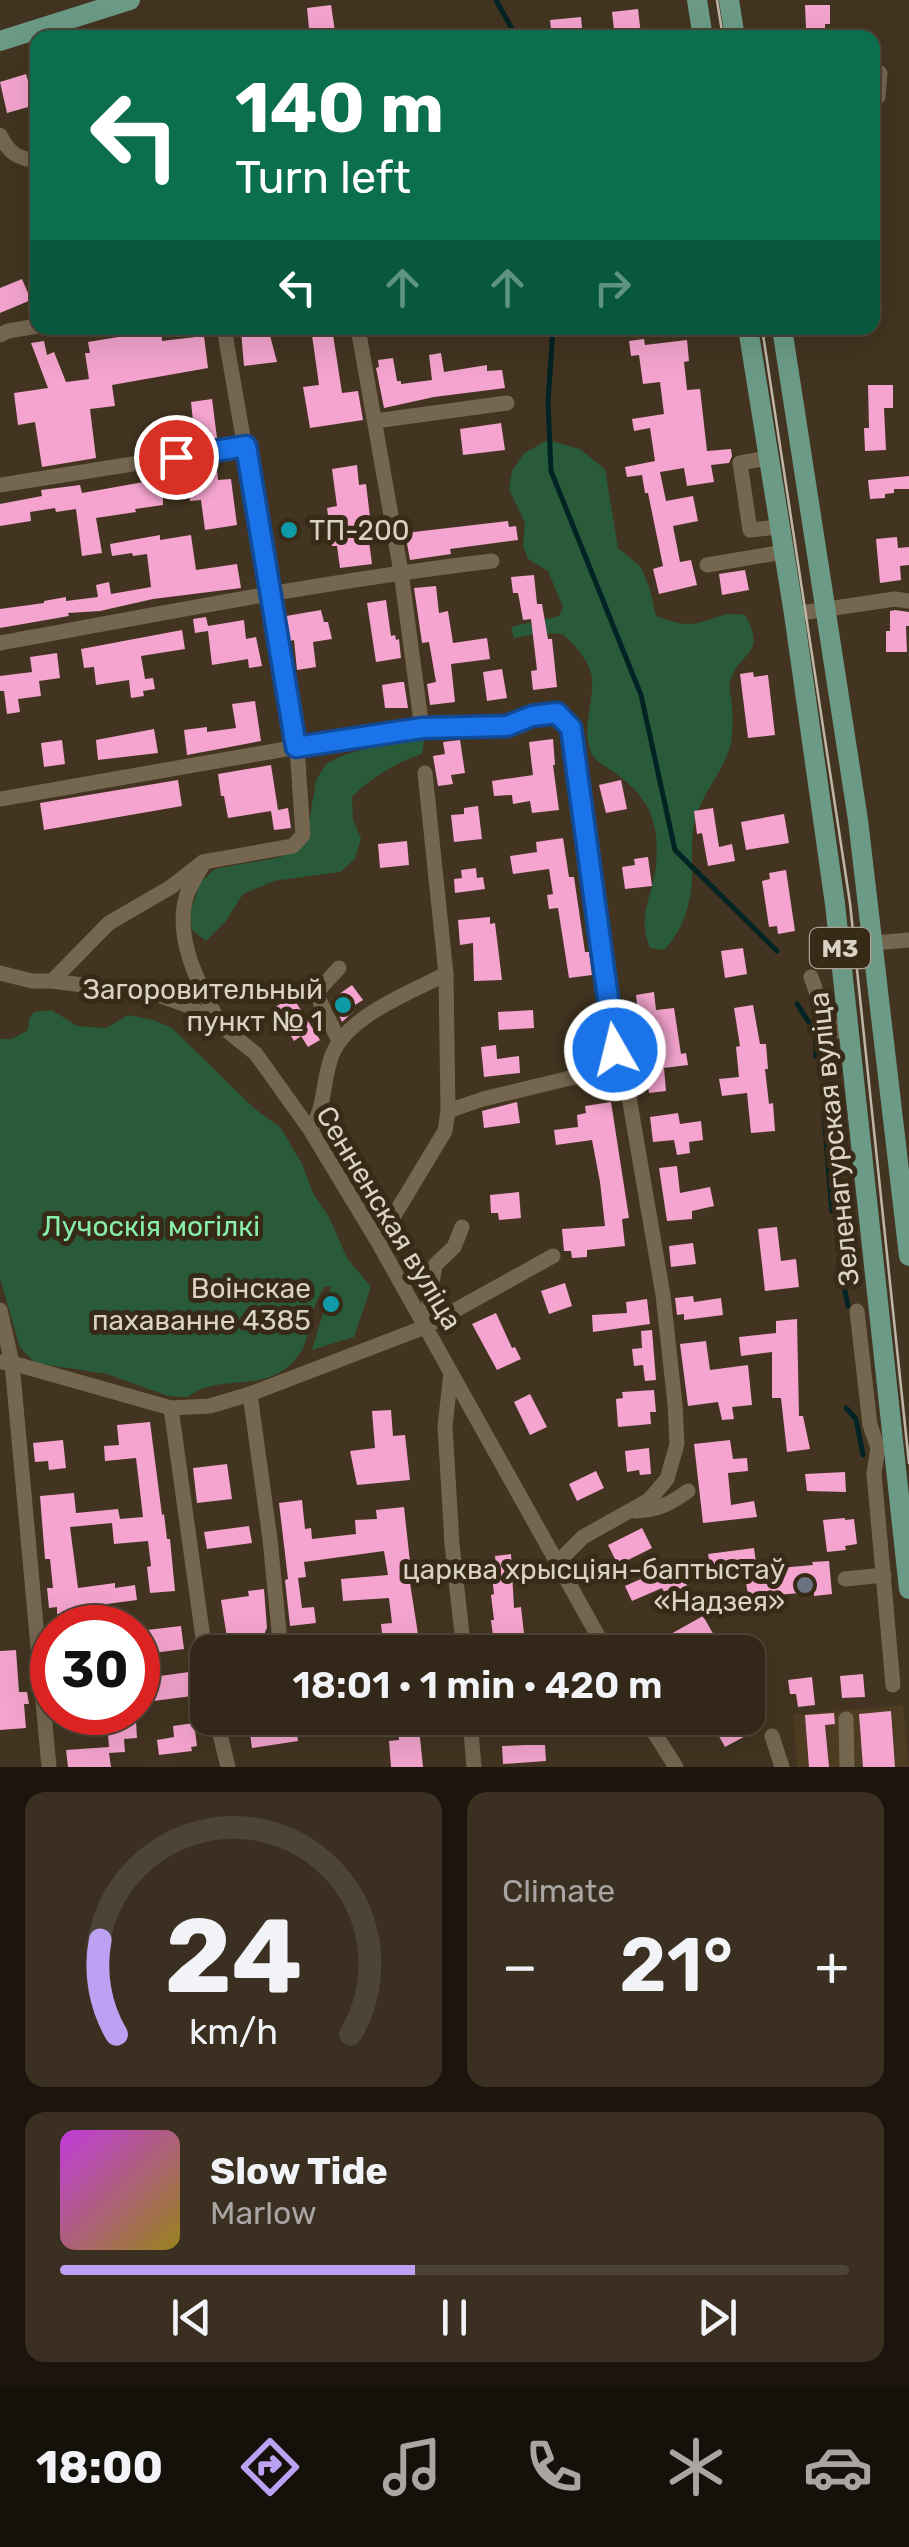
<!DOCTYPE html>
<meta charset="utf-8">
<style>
body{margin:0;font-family:Rubik,sans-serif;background:#3a2f21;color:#f1f3f6;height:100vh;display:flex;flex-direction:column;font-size:38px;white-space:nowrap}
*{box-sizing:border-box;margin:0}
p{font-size:32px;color:#a8a5a2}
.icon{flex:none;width:55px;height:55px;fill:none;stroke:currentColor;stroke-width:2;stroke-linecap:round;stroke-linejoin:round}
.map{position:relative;height:1767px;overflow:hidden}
.drawer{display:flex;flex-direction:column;gap:25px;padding:25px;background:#1c150d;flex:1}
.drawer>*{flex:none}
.top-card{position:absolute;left:30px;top:30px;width:850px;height:305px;border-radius:20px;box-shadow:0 10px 40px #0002,0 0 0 2px #4d4437;background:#0b6e4f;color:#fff;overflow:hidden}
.speed{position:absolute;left:30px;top:1605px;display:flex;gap:20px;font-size:50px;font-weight:700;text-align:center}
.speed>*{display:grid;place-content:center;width:130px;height:130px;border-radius:50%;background:#322718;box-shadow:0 10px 40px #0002,0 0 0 2px #4d4437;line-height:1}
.speed .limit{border:15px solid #d22;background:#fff;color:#111}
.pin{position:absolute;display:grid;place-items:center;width:85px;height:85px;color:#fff;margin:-42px;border:5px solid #fff;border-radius:50%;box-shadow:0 2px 10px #0007}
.me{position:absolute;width:110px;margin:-55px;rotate:352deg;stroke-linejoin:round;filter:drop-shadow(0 0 8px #0008)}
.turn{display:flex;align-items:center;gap:35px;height:210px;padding:0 40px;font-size:45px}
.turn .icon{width:130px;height:130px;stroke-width:2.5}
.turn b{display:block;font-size:70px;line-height:85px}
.lanes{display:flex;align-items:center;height:95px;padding:0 40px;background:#0003;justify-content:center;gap:50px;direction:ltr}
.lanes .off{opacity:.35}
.big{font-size:75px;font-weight:600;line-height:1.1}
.drawer .tile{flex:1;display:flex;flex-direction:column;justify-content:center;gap:15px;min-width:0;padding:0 35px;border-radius:20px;background:#3a2f21}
.drawer .dial{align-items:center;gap:0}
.dial svg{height:260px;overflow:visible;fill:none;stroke:#4d4437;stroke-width:7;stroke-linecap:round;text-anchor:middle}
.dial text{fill:#f1f3f6;stroke:none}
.song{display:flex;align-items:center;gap:30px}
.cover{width:120px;height:120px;border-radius:15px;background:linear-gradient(135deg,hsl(290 70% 55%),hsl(50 70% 35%))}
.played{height:10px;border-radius:5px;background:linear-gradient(90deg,#bca0f2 45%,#4d4437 45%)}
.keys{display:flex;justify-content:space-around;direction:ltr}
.heat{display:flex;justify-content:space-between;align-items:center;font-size:55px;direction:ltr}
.drawer .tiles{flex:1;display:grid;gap:25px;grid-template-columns:1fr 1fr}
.tile:last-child{grid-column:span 2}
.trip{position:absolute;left:190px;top:1635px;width:575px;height:100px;border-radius:20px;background:#322718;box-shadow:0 10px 40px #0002,0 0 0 2px #4d4437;font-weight:600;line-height:100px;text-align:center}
.tabs{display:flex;height:160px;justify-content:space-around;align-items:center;background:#14100a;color:#a8a5a2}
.tabs .icon{width:70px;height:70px}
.tabs .active{color:#bca0f2}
.tabs b{font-size:45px;color:#f1f3f6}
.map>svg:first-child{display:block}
</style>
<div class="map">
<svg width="909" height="1767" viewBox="0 0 909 1767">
<rect width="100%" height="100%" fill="#423420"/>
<polygon fill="#4d3c21" points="903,1705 909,1767 797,1767 793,1715"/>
<g fill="#295a3a">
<path d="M548 440 580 449 605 469 618 548 640 566 649 586 656 616C670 621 682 626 697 623 719 619 719 611 745 615 768 656 739 650 730 682 728 689 732 698 732 705 733 716 733 732 731 743 724 771 703 792 695 819 690 839 693 860 692 881 690 907 682 932 664 950L650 948C638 918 649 903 655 873 657 862 657 846 656 835 652 806 638 790 615 773 603 764 594 763 589 747 583 724 594 701 592 678 591 662 574 645 563 634L544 633 514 638 511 627 559 616 563 607 548 571 528 559 523 547 525 523 509 489 512 471 524 453Z"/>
<path d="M414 735 424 741 422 754C395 763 372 777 352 797L353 820 361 838 355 859 340 872 274 881 243 894 225 922 206 941 192 930 190 913 200 883 215 869 281 857 306 842 316 780 326 764 344 755Z"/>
<path d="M52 1010 77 1026 106 1028 128 1015 153 1020 172 1028 255 1109 281 1128 302 1164 313 1193 329 1217 347 1258 371 1287 354 1337 312 1350 331 1286 324 1287C319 1297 314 1305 312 1316 308 1328 308 1342 300 1353 270 1398 222 1370 188 1397L168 1396 107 1374 35 1363 20 1347 0 1279V1039H12L28 1030 29 1019 34 1012Z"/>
</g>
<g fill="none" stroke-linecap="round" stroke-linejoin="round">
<g stroke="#002324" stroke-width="5">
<polyline points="496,0 517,38"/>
<polyline points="553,328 548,401 551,471 641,695 675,850 777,951"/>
<polyline points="797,1004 816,1033 816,1056"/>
<polyline points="824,1115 832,1211"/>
<polyline points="839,1262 848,1306"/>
<polyline points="846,1408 856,1419 863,1455"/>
</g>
</g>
<g fill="#f4a4ce">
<polygon points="331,5 336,38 310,38 307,8"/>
<polygon points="805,5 830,5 830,24 825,24 825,28 806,28"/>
<polygon points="638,9 641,35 615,38 612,12"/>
<polygon points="581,17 583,38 552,38 550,20"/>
<polygon points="26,74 35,105 7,113 0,82"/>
<polygon points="22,279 31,300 0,313 0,288"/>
<polygon points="245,328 268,328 277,362 244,366 241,331 246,330"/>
<polygon points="311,328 332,328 342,393 358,391 363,420 310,428 303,387 319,385"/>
<polygon points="161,330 162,341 204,336 208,368 112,385 115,406 90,409 96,458 42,467 35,422 18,425 14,393 48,388 31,343 44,341 47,355 54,352 66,382 89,379 85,353 90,353 88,342"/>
<polygon points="644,339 645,345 687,340 689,361 684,362 687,390 700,389 707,451 731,449 732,456 729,463 711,465 714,482 687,486 684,468 660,472 666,501 693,496 698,521 673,526 680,562 691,560 697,585 659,594 653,569 663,566 648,493 645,493 642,475 627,477 625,467 655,461 650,428 634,431 632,419 664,414 660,382 643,384 639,355 631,356 629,341"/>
<polygon points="441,353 444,372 487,365 487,371 502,370 505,388 434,397 384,408 376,368 379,367 378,360 393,358 397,381 401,381 401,384 432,380 429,355"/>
<polygon points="868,385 893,385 893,408 884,408 886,450 865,451 864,428 869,428"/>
<polygon points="212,399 217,438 195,441 191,402"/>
<polygon points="501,423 505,450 463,455 460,429"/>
<polygon points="357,465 359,485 366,484 371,525 367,526 372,564 340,568 337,546 332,546 327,508 337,506 332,469"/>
<polygon points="217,469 218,480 231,479 237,525 205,530 201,500 190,501 189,493 163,497 163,505 135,509 136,512 96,518 102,553 82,556 76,509 56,512 55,508 30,512 31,521 0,526 0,504 42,496 41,490 80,485 82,493"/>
<polygon points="909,476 909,489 894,489 894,493 885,494 885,498 870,499 868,480"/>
<polygon points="508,521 509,527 516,526 518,540 450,549 451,554 410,560 405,533"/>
<polygon points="160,535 160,540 191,535 196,570 237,564 241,588 153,599 100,611 68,613 69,616 0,628 0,609 44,603 44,601 66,597 66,601 98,597 96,585 109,582 111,594 151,587 147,554 133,556 132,553 112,556 110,544"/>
<polygon points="897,537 898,548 909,547 909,565 900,566 901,580 880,583 876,539"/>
<polygon points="745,570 749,590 722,595 719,574"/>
<polygon points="534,575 537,604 542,604 548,639 552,639 557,687 533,690 531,671 537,670 531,619 523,620 518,593 513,593 511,577"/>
<polygon points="436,586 439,613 448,611 453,643 487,638 490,659 451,664 455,702 430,705 427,684 436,682 429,642 422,643 414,588"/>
<polygon points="386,600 391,636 395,635 396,640 399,639 401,658 376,662 367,603"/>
<polygon points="321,610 324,622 328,622 332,639 313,642 316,667 297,670 294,640 290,641 286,616"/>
<polygon points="895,610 909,612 909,626 906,626 907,652 886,652 886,631 890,631 890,611"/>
<polygon points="206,617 208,626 244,620 246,639 256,637 262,666 249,668 248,659 212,665 208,631 195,633 193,619"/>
<polygon points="182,630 185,649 141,656 145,679 153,678 155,689 143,691 144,696 131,698 129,680 96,685 94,667 84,668 81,649"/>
<polygon points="57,653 60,678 39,681 41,696 18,699 20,712 7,714 4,691 0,691 0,676 32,672 30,657"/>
<polygon points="502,669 507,698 487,701 483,672"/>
<polygon points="753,672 754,677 768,675 775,735 748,738 740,674"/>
<polygon points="400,682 404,682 408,708 385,708 382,685"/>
<polygon points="255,701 261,741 187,755 184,730 207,727 207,732 236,728 232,704"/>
<polygon points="154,729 158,753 98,760 96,740"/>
<polygon points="553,739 555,765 553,765 559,810 532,813 530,801 513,804 512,795 494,796 492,781 533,775 529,742"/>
<polygon points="62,740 65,764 44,767 41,743"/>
<polygon points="460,740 465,773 451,775 453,784 438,786 433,756 445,754 443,742"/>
<polygon points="271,765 278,810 288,808 291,828 274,830 271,811 228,818 224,796 221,796 218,774"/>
<polygon points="178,780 182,806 44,830 40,803"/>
<polygon points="621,780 627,809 606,813 599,785"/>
<polygon points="478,806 482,839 454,842 451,815 464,814 464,808"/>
<polygon points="713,808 719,847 732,844 735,861 708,866 702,833 697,834 694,811"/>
<polygon points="784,814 789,843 746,850 741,822"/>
<polygon points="563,838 569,877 574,877 585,952 589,952 592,975 569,978 558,908 549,909 547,895 553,894 549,869 513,874 510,856 537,852 536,842"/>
<polygon points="407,841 409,865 380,868 378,844"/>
<polygon points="648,857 652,886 625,889 622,867 635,865 634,859"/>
<polygon points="476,868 477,878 483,877 485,889 455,893 454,879 462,878 461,870"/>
<polygon points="786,870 795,931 778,934 777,926 769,927 762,881 770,879 769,873"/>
<polygon points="490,917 490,924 495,923 502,980 474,981 473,943 460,945 458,920"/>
<polygon points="743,948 747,974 725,978 721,951"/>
<polygon points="352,985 363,1000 350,1008 353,1012 342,1022 332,999"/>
<polygon points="654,992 656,1010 674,1008 681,1054 686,1053 688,1065 664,1068 666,1091 649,1093 646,1073 640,1074 639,1068 637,1049 642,1048 636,995"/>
<polygon points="292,996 320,1040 308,1047 301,1036 294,1041 274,1008"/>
<polygon points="753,1005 760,1044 766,1044 768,1069 765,1069 769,1104 773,1103 775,1131 751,1133 747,1093 722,1096 719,1079 739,1077 736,1047 740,1046 734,1008"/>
<polygon points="533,1010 534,1028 499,1030 498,1012"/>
<polygon points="598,1023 601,1048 578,1051 575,1026"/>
<polygon points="496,1045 497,1059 519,1056 520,1073 484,1077 481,1047"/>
<polygon points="517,1102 520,1123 484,1128 482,1111"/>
<polygon points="611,1102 629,1218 622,1219 625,1246 587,1250 587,1257 572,1258 571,1251 564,1251 562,1229 605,1226 600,1182 592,1140 556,1145 554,1130 578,1127 577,1115 586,1113 585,1106"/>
<polygon points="678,1113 680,1124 701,1121 703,1140 689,1142 690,1153 677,1155 674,1140 653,1142 650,1117"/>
<polygon points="677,1166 680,1193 710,1187 714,1206 692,1211 692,1219 667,1221 659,1168"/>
<polygon points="519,1192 521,1218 499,1220 498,1213 491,1213 490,1195"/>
<polygon points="777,1227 781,1261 796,1259 799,1287 765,1291 758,1229"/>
<polygon points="693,1243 696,1264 671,1267 669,1246"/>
<polygon points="565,1283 572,1306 549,1314 541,1291"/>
<polygon points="693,1296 694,1302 721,1298 723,1315 684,1320 684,1314 677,1315 675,1298"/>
<polygon points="647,1299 650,1324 593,1332 592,1315 627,1313 626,1302"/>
<polygon points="496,1313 512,1348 515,1347 521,1359 497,1370 472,1324"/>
<polygon points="797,1319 799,1416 803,1416 810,1449 787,1452 781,1398 772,1398 772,1352 741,1356 739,1337 776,1333 776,1321"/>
<polygon points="652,1330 656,1380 645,1381 643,1365 634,1366 632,1349 642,1348 641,1331"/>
<polygon points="706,1341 710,1370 748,1365 752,1405 732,1407 734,1419 722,1420 718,1402 688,1406 680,1344"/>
<polygon points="654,1390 656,1412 650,1412 651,1424 618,1427 616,1399 623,1398 622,1392"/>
<polygon points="530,1394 547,1427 530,1435 514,1402"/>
<polygon points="391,1410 393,1436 405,1435 410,1480 357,1485 350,1451 375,1448 372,1411"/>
<polygon points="150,1422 162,1515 164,1514 167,1539 170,1539 175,1591 150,1593 147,1567 151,1566 148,1541 114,1544 112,1523 70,1527 78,1588 115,1583 115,1588 135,1585 137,1600 92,1606 93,1610 57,1614 57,1607 49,1608 47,1588 53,1588 50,1559 45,1559 40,1496 74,1493 76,1513 118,1509 120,1519 143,1517 136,1458 105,1461 104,1446 119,1445 117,1425"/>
<polygon points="63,1440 66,1468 49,1470 48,1461 35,1462 33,1443"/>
<polygon points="730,1440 733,1459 747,1458 748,1471 728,1473 731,1505 754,1501 757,1517 703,1523 694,1444"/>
<polygon points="649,1448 651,1474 640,1475 639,1470 627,1472 625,1451"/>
<polygon points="227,1464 232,1499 197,1503 193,1468"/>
<polygon points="596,1471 604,1488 577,1501 569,1484"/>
<polygon points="845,1472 846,1492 807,1491 805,1474"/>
<polygon points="302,1500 305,1529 311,1528 312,1539 356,1534 355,1520 377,1519 376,1510 404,1507 410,1562 413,1561 415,1583 410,1583 420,1647 384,1652 381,1624 392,1623 389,1598 343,1601 341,1579 388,1575 384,1551 304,1562 306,1577 298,1578 302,1608 314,1607 316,1623 290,1626 285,1580 288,1579 279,1503"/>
<polygon points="845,1518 845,1520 854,1519 857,1544 845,1546 846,1550 827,1552 823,1520"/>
<polygon points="249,1526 252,1543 207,1549 204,1532"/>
<polygon points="642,1528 652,1548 618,1565 608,1545"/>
<polygon points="754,1548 757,1570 813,1565 812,1562 829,1561 832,1594 814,1596 814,1592 762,1596 763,1603 750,1605 743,1566 711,1570 708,1554"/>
<polygon points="511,1554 514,1608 521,1607 526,1651 495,1652 491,1620 494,1620 491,1595 494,1594 491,1565 496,1565 495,1556"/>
<polygon points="677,1563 687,1586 665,1595 662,1588 632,1601 625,1586"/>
<polygon points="264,1589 267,1628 265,1632 266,1640 228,1644 221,1600 249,1596 248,1591"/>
<polygon points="703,1616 719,1644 703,1652 648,1652 671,1640 669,1635"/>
<polygon points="181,1626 184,1649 138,1655 138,1631"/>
<polygon points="16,1650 19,1692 27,1692 29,1704 24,1704 26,1728 0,1730 0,1651"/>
<polygon points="189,1672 192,1696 138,1703 138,1679"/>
<polygon points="863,1674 865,1697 842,1698 840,1676"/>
<polygon points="812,1677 815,1705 798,1707 796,1694 790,1694 788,1680"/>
<polygon points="891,1711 895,1767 863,1767 859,1714"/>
<polygon points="834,1713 835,1724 825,1725 829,1767 809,1767 805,1715"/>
<polygon points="280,1718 295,1718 298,1741 252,1748 249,1726 280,1722"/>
<polygon points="403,1718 418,1718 423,1767 391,1767 389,1741 399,1740 398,1720 403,1720"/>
<polygon points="723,1718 743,1718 751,1733 725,1747 712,1724"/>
<polygon points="136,1721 137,1738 124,1739 125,1752 109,1753 111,1767 68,1767 66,1750 109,1747 107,1723"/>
<polygon points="194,1723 197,1746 191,1747 192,1751 159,1755 157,1740 174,1737 173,1726"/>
<polygon points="525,1745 545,1745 546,1761 503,1764 502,1746"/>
</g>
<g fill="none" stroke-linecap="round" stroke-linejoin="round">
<g stroke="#756650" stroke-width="15">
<polyline points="872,102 878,97 880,73"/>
<path d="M0 135C8 152 18 160 38 160"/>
<polyline points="358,328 401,572 422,729"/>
<polyline points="0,335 8,331 38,326"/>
<polyline points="375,421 507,403"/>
<polyline points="768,458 740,463 750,530 779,527"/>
<polyline points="0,485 246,446"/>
<polyline points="707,565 783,552"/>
<polyline points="794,614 895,599 909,601"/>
<path d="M0 643C163 613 326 581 492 561"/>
<polyline points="425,773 446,974 448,1111"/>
<polyline points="0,799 297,747 422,729 507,725 532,716 557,713 571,728 615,1050 629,1097 663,1295 675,1404 677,1444 667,1479 649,1500 583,1537 556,1564"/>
<path d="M202 866C197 875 191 885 187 894 173 937 199 985 219 1022"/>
<polyline points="874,943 909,940"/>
<polyline points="339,968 316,993 339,1041"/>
<polyline points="0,973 32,981 52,981 158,995 186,1005 220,1025 256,1054 311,1131 378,1242 607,1652"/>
<path d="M811 977C820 999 823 1031 850 1034"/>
<polyline points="52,981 109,923 171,887 203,862 293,846 303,835 297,747 224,328"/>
<path d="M311 1131C326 1104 322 1082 332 1055 347 1016 411 992 446 974"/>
<polyline points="378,1242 445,1131 448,1111 483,1099 620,1066"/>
<polyline points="0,1310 12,1363 49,1767"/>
<polyline points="857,1311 870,1425 878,1448 874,1473 893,1685"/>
<polyline points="425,1327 435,1265 454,1247 462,1227"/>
<polyline points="0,1362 12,1363 171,1408 210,1406 250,1394 425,1327 553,1256"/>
<polyline points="451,1373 445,1426 452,1544 464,1652"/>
<polyline points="250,1394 270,1539 281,1652"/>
<polyline points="171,1408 208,1674"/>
<path d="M635 1511C658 1510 670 1504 688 1491"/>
<polyline points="845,1579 884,1575"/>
<polyline points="216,1718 228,1767"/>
<polyline points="470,1718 474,1767"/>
<polyline points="645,1718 676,1767"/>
<polyline points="846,1719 847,1767"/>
<polyline points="772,1736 782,1767"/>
</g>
<g stroke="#6b9b87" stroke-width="20">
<polyline points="697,0 703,38"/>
<polyline points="729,0 735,38"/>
<polyline points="0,41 130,0"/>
<polyline points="748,328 794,614 835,904 909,1589"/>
<polyline points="782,328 858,820 909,1256"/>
</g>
<g stroke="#bfb6a8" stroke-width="2.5">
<polyline points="717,0 723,38"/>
<polyline points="762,328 850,903 909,1463"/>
</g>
</g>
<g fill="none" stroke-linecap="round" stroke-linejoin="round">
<g stroke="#114b97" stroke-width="25">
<polyline id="route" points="176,457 246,446 296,747 422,728 507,726 532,716 557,713 571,728 615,1050"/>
</g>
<use href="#route" stroke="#1a73e8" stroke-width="18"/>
</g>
<g fill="#0f9aa8" stroke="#372a16" stroke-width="4">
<circle cx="289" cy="530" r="10"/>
<circle cx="343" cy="1005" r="10"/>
<circle cx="331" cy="1304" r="10"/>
</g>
<circle fill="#6b7280" stroke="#372a16" stroke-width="4" cx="805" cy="1585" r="10"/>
<g text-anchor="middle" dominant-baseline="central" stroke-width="10" stroke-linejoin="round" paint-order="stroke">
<rect fill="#372a16" stroke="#a9a090" stroke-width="2.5" x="810" y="928" width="60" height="40" rx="8"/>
<g font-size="25" font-weight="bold" fill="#dad2c5">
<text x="840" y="948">М3</text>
</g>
<g font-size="28" fill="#dad2c5" stroke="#372a16" text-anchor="end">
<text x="309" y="530" text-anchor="start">ТП-200</text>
<text x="323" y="989">Загоровительный<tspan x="323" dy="32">пункт № 1</tspan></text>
<text x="311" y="1288">Воінскае<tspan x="311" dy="32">пахаванне 4385</tspan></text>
<text x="785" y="1569">царква хрысціян-баптыстаў<tspan x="785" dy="32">«Надзея»</tspan></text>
</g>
<g font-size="28" fill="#dad2c5" stroke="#372a16">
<text transform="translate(834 1139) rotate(-96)">Зеленагурская вуліца</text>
<text transform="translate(389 1218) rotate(59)">Сенненская вуліца</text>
</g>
<g font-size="28" fill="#88efaa" stroke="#372a16">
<text x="151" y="1226">Лучоскія могілкі</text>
</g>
</g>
</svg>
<div class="speed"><div class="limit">30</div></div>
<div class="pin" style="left:176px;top:457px;background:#d93025"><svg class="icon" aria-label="arrive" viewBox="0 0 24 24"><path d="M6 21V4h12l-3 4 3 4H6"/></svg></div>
<svg class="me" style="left:615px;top:1050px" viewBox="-20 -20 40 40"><circle r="17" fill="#1a73e8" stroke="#fff" stroke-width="3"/><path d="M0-11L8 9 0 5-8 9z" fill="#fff"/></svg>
<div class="trip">18:01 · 1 min · 420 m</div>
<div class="top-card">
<div class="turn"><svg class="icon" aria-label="left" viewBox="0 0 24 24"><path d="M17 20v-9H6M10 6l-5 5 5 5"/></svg><div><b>140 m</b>Turn left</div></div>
<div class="lanes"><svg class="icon" aria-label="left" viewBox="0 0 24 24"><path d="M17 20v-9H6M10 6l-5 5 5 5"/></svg><svg class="icon off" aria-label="ahead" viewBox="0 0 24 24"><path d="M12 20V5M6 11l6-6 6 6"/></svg><svg class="icon off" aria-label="ahead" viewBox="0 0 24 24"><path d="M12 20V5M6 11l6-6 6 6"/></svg><svg class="icon off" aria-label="right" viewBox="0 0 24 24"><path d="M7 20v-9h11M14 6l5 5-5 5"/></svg></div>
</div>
</div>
<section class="drawer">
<div class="tiles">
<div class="tile dial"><svg viewBox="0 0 100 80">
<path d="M14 69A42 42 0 1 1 86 69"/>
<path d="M14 69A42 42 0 0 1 9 40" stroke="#bca0f2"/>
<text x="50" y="56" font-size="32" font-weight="700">24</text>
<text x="50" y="72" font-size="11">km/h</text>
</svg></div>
<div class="tile"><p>Climate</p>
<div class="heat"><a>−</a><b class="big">21°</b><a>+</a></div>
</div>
<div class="tile">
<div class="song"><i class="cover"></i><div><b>Slow Tide</b><p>Marlow</p></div></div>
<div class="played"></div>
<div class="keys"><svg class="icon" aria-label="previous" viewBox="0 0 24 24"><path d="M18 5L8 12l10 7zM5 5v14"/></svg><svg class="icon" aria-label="pause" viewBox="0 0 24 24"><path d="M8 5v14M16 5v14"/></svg><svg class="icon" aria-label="next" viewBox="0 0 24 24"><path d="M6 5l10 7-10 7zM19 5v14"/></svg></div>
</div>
</div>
</section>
<nav class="tabs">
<b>18:00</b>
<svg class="icon active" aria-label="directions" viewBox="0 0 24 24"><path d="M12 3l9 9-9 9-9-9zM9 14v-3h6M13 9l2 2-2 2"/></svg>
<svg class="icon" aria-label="music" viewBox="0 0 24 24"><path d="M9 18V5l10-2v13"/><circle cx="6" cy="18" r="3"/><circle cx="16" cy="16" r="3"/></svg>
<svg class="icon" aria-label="phone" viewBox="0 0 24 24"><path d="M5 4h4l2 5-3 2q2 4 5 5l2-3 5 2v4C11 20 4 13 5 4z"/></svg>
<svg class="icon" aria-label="climate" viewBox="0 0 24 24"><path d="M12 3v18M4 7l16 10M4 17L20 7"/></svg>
<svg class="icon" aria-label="car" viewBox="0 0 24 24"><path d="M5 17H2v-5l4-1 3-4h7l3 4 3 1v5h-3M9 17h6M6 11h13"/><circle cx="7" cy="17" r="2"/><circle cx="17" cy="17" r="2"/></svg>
</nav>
